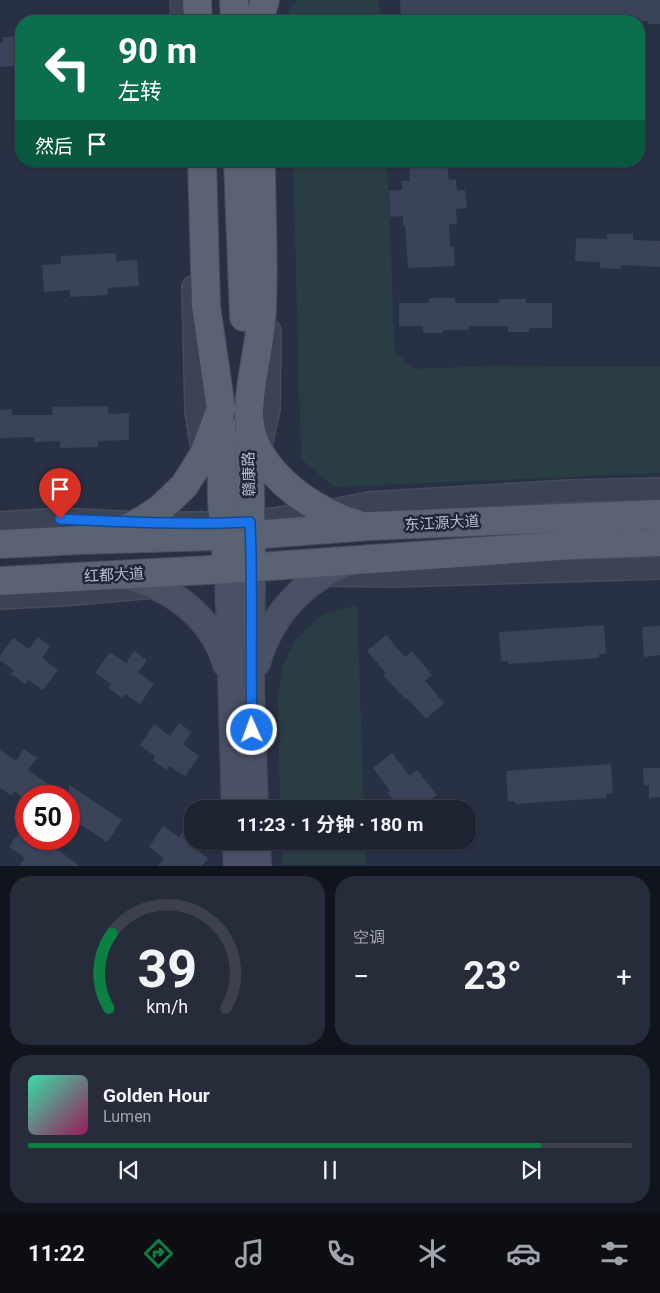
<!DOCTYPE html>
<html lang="zh">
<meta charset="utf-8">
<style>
body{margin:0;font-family:Roboto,"Noto Sans SC",sans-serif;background:#262c3a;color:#f1f3f6;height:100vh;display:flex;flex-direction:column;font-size:19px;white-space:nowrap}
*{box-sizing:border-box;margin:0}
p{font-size:16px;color:#a1a4ac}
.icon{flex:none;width:28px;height:28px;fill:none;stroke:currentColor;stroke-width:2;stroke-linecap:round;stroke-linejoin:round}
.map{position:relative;height:866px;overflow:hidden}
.details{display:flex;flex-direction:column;gap:10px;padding:10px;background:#10141c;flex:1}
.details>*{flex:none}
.hud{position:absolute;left:15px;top:15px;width:630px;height:152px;border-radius:20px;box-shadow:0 1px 4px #0004,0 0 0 1px #3c414d;background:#0b6e4f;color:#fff;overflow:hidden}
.speed{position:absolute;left:15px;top:785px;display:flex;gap:10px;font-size:25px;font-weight:700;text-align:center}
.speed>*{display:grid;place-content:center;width:65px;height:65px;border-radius:50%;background:#1e2432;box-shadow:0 1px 4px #0004,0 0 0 1px #3c414d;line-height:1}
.speed .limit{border:8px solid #d22;background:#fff;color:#111}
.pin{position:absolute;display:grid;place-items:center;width:42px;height:42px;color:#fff;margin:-51px -21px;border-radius:50% 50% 50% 0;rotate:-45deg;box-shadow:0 0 5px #0007}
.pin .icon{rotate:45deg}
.me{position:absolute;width:55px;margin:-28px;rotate:358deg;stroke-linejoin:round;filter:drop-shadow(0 0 4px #0008)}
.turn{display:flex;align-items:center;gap:18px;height:105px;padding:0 20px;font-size:22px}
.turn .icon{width:65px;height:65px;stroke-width:2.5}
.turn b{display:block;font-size:35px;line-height:42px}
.then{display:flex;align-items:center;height:48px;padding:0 20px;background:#0003;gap:10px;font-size:19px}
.big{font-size:38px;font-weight:700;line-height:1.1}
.details .card{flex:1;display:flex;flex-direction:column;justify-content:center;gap:8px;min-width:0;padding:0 18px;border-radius:20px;background:#262c3a}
.details .dial{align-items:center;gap:0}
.dial svg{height:130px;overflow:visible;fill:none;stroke:#3c414d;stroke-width:7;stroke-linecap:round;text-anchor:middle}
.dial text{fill:#f1f3f6;stroke:none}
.song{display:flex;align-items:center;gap:15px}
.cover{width:60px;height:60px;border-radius:8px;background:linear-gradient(135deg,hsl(160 70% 55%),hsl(330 70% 35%))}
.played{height:5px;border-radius:2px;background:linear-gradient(90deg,#0b8043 85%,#3c414d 85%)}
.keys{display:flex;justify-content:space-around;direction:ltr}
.heat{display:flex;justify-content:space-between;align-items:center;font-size:28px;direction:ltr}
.details .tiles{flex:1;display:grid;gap:10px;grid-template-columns:1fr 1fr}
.card:last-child{grid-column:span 2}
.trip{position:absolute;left:184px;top:800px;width:292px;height:50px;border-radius:20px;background:#1e2432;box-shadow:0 1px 4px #0004,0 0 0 1px #3c414d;font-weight:700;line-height:50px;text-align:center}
.tabs{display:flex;height:80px;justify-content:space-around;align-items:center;background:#0c0e14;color:#a1a4ac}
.tabs .icon{width:35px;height:35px}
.tabs .selected{color:#0b8043}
.tabs b{font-size:22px;color:#f1f3f6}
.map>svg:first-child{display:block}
</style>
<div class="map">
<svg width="660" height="866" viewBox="0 0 660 866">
<rect width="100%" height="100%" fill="#283043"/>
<g fill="#2a3d44">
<polygon points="297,0 379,0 380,21 290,21 289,8"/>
<polygon points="293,161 387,161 395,351 413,369 489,366 660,367 660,473 334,487 301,459"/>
<polygon points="357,605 364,809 280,809 278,697 283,667 294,641 323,614"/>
<polygon points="281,841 365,841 366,865 282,865"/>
</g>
<g fill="#3a4359">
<polygon points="400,0 660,0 660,24 648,24 648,21 401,21"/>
<polygon points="21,36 21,65 0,67 0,43 3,43 3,37"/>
<polygon points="409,161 447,161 449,180 456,179 457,191 465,190 467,208 456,209 457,224 449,224 450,247 454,247 455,266 408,268 405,225 403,226 403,216 390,217 389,191 402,190 401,181 410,181"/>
<polygon points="607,234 633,234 633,240 660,241 660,267 621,265 621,269 600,268 600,262 575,261 576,238 607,239"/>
<polygon points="116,253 116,261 137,260 139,286 107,288 108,295 70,297 70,290 44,292 42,265 61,264 61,256"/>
<polygon points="429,298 455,298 455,303 499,303 499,299 526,299 526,303 552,303 552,328 529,328 529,332 508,332 508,326 469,326 469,330 443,330 443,333 423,333 423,326 399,326 399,303 429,303"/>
<polygon points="108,406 108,414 129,413 129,440 98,441 98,447 60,448 60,441 34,442 34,437 0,438 0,410 12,409 12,415 53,415 52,407"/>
<polygon points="604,625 606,654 599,654 599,658 508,664 508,661 501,661 499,632"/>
<polygon points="660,626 660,655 644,657 642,627"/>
<polygon points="386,635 405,657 412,651 432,675 425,681 444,703 426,719 407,698 405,699 383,675 386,673 367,651"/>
<polygon points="38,637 50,646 42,658 58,670 43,690 28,680 25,684 11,674 14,670 0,660 0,656 13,638 29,649"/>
<polygon points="134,651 147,660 138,672 154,684 140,704 125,694 122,698 108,688 111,684 95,673 110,652 126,663"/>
<polygon points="179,723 192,732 183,744 199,756 185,776 169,766 166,770 153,760 155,756 140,745 154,724 170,736"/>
<polygon points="24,749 37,758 28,770 66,796 21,796 14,791 12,796 0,788 0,750 16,761"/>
<polygon points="392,753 410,776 417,770 437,795 430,800 436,809 401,809 388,793 390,791 373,768"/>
<polygon points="611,764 613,793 606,794 606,798 515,804 514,801 508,801 506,771"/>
<polygon points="643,768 660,768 660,797 649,798 649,785 644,786"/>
<polygon points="69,785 122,820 107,842 69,817"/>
<polygon points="192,818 192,846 208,858 202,866 158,866 164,858 149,847 163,826 179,837"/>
<polygon points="26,822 26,839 58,839 52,846 80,866 19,866 25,858 9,847"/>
</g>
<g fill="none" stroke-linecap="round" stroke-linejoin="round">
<g stroke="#464c5c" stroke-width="24">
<g id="tertiary">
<polyline points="181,0 182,21"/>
<polyline points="193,287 196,411 203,456"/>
<polyline points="259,455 269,409 270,331"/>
<polyline points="0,523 60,519 139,523 221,523 252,522 323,512 369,503 570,491 660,489"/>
<polyline points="323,575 392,576 660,568"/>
<polyline points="0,598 62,595 153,587"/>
</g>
</g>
<g stroke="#464c5c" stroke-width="28">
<g id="secondary">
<polyline points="252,568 251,690 255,809"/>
<polyline points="228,569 235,809"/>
<path d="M125 577C172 586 212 618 226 664"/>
<path d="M257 663C271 615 304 578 352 562"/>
<polyline points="236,841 237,866"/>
<polyline points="257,841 258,866"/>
</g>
</g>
<g stroke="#464c5c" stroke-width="30">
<g id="primary">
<polyline points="197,0 198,21"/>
<polyline points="234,0 235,21"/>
<polyline points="259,21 265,0"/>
<polyline points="238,161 244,317"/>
<path d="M261 161C261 209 264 257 262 305 262 341 250 375 249 411 247 466 309 510 356 524"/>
<polyline points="221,424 222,501 226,553"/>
<polyline points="249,433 251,552"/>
<polyline points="112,534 130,527 145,519 160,509 184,486 203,456 221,409 206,306 202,161"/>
<polyline points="0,544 81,540 251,535 370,526 660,514"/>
<polyline points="0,581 228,569 573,545 660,542"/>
</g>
</g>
<use href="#tertiary" stroke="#3c4352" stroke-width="21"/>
<use href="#secondary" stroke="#4a5165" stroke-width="25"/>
<use href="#primary" stroke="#5b6272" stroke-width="28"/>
</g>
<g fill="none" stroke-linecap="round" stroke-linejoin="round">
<g stroke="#114b97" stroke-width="12">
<path id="route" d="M60 519C124 522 187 525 250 522 253 591 250 660 252 730"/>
</g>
<use href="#route" stroke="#1a73e8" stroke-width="9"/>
</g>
<g text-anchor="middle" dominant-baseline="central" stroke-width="5" stroke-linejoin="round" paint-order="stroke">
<g font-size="15" fill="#babecc" stroke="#212738">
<text transform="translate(249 474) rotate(-91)">赣康路</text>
<text transform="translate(442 523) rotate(-3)">东江源大道</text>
<text transform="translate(114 575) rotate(-3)">红都大道</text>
</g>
</g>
</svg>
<div class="speed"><div class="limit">50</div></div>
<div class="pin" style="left:60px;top:519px;background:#d93025"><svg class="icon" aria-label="arrive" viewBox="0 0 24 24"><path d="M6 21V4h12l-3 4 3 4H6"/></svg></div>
<svg class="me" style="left:252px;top:730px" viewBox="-20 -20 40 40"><circle r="17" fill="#1a73e8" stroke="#fff" stroke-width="3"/><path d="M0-11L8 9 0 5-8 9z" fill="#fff"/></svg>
<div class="trip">11:23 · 1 分钟 · 180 m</div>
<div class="hud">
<div class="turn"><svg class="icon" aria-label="left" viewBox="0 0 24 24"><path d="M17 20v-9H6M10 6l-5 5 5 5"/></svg><div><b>90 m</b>左转</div></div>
<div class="then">然后<svg class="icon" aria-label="arrive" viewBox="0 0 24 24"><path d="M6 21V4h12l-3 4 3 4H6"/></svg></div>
</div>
</div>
<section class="details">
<div class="tiles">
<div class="card dial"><svg viewBox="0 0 100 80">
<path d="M14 69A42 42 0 1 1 86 69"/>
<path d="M14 69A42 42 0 0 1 16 23" stroke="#0b8043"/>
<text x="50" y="56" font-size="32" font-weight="700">39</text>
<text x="50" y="72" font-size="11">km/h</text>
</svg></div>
<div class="card"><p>空调</p>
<div class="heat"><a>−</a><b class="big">23°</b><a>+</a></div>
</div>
<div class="card">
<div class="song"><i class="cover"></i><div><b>Golden Hour</b><p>Lumen</p></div></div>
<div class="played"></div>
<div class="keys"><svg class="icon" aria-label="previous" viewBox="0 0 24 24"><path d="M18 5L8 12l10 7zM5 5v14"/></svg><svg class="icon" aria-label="pause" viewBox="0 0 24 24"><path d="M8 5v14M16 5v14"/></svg><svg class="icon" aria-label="next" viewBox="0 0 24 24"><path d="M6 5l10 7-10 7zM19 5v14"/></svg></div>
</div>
</div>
</section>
<nav class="tabs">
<b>11:22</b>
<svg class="icon selected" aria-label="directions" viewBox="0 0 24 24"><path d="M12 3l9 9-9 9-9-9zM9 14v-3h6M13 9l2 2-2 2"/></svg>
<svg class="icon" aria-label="music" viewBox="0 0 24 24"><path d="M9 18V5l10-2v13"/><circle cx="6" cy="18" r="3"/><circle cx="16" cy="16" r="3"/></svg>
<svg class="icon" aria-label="phone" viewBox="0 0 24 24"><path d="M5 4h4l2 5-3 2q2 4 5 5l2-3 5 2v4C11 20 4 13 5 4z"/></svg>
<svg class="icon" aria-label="climate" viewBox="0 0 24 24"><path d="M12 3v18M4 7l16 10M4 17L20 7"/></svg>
<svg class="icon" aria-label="car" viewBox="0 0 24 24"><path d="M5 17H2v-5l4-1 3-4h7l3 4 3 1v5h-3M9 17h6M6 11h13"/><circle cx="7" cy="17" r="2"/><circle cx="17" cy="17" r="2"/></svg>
<svg class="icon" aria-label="filters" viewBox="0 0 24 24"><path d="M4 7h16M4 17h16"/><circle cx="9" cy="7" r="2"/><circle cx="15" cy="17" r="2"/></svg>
</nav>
